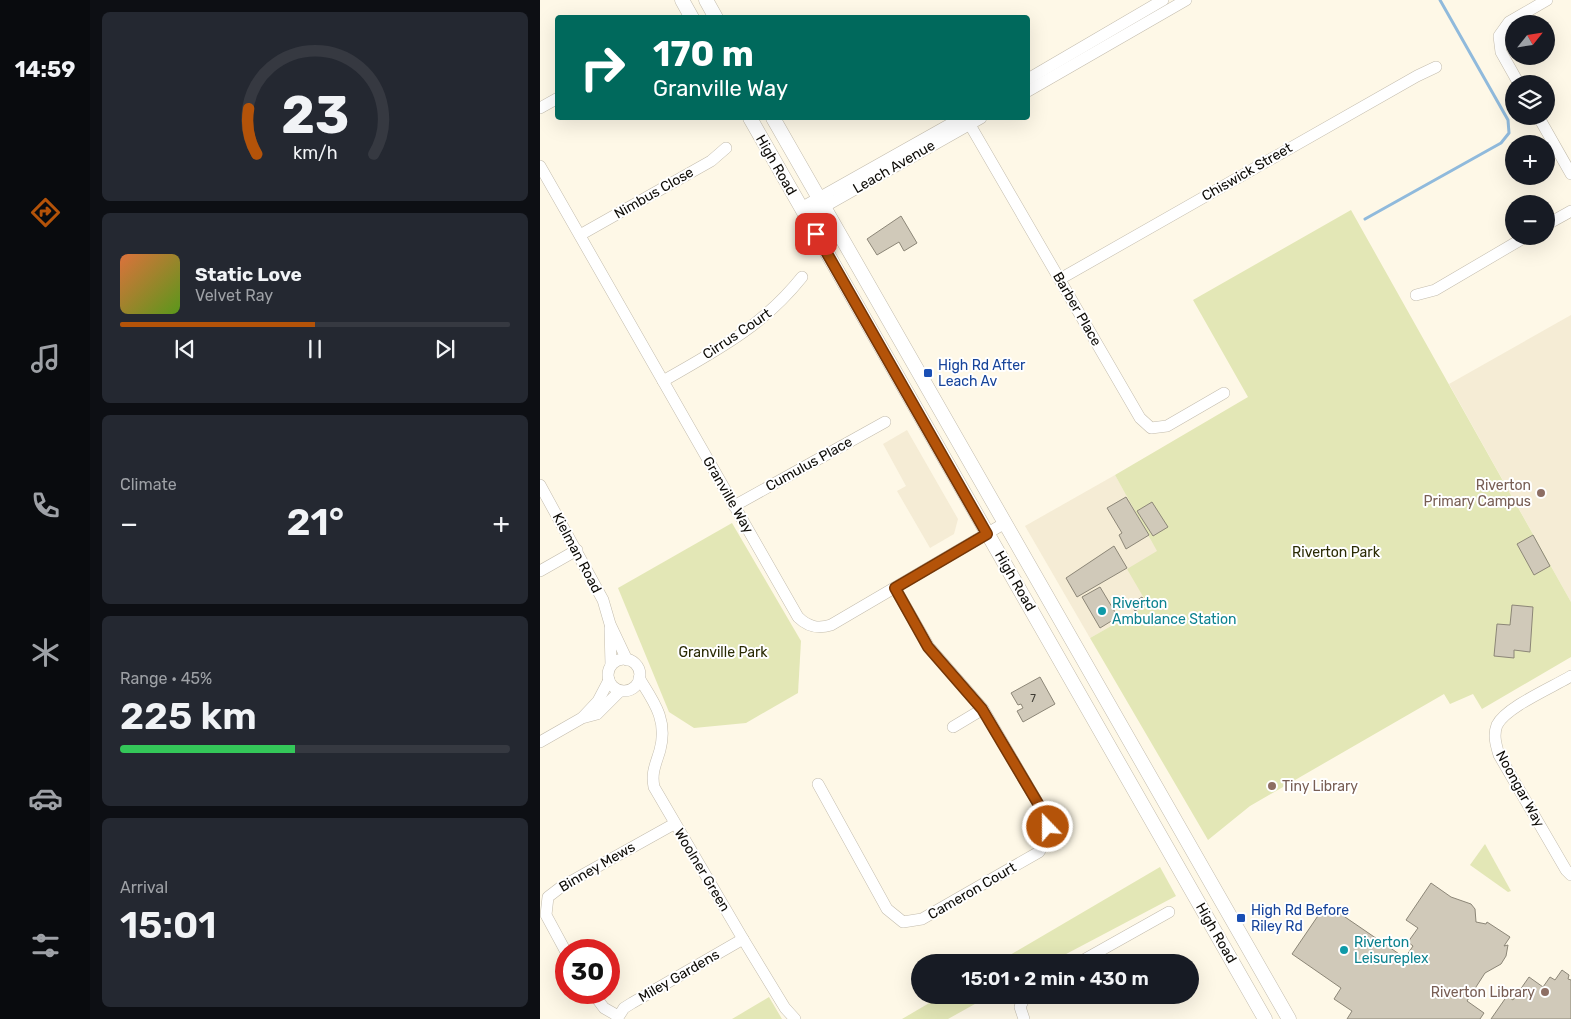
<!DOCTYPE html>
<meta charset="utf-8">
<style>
body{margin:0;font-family:Rubik,sans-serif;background:#242831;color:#f1f3f6;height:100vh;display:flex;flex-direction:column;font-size:19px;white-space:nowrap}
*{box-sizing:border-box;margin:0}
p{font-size:16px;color:#9ea1a6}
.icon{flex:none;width:28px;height:28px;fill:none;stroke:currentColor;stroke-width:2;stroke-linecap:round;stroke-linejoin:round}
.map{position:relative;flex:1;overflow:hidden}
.details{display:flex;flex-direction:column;gap:12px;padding:12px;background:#0d0f14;width:450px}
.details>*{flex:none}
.guide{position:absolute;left:15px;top:15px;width:475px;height:105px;border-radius:5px;box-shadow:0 5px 20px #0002;background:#00695c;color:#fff;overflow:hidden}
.needle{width:32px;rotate:60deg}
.fabs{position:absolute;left:965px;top:15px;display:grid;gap:10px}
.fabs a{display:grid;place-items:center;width:50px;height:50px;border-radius:50%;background:#171b24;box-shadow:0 5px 20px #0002;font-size:25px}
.speed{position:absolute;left:15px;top:939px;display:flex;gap:10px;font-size:25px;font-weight:700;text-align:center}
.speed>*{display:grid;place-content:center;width:65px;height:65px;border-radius:50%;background:#171b24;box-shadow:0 5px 20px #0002;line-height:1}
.speed .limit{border:8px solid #d22;background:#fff;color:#111}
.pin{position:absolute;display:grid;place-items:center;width:42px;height:42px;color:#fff;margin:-21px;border-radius:10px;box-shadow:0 2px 8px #0006}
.me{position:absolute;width:55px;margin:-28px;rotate:338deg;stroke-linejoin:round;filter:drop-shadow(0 0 4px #0008)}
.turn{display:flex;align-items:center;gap:18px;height:105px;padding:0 15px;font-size:22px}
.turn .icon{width:65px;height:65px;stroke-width:2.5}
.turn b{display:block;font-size:35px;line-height:42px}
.big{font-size:38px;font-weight:600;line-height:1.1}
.details .widget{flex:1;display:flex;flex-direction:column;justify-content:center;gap:8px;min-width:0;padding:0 18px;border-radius:8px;background:#242831}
.details .dial{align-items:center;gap:0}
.dial svg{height:130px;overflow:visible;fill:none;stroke:#363941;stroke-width:7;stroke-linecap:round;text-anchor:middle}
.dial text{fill:#f1f3f6;stroke:none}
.song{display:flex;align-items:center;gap:15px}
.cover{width:60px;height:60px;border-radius:8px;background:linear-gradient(135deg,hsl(20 70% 55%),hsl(90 70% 35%))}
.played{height:5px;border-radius:2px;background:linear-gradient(90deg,#b45309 50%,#363941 50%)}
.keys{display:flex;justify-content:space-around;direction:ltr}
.heat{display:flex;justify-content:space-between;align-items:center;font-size:28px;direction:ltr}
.charge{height:8px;border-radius:4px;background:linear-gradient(90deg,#34c759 45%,#363941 0)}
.trip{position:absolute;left:371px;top:954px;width:288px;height:50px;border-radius:25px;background:#171b24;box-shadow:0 5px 20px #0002;font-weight:600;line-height:50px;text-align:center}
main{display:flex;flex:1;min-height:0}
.tabs{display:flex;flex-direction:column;width:90px;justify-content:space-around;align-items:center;background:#090b0e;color:#9ea1a6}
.tabs .icon{width:35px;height:35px}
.tabs .current{color:#b45309}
.tabs b{font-size:22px;color:#f1f3f6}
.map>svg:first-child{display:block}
</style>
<main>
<nav class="tabs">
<b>14:59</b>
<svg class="icon current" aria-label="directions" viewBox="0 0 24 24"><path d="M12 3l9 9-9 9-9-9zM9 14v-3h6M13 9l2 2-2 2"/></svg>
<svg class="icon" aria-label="music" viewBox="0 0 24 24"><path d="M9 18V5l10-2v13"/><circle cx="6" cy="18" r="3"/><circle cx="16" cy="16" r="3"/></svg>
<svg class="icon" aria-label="phone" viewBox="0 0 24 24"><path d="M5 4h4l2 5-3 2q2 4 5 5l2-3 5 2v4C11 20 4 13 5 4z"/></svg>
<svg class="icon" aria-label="climate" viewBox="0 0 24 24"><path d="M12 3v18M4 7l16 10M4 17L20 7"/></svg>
<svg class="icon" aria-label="car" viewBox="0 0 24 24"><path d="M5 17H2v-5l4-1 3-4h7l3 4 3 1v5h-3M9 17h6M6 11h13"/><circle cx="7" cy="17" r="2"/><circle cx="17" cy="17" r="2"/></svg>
<svg class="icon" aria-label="filters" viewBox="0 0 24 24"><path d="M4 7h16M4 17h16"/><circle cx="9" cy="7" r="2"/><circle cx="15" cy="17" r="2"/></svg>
</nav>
<section class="details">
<div class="widget dial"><svg viewBox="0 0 100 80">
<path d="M14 69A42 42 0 1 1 86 69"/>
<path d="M14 69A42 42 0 0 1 9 41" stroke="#b45309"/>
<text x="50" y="56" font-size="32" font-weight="700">23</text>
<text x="50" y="72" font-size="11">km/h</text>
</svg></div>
<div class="widget">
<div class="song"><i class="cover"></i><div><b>Static Love</b><p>Velvet Ray</p></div></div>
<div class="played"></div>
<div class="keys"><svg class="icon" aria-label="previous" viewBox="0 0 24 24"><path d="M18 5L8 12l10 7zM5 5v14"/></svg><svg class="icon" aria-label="pause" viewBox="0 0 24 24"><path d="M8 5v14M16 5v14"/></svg><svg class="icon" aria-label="next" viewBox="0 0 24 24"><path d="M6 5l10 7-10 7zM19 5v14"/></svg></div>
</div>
<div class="widget"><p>Climate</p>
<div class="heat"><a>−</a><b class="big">21°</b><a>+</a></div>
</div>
<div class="widget"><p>Range · 45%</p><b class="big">225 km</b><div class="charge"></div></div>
<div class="widget"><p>Arrival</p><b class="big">15:01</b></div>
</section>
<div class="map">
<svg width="1031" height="1019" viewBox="0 0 1031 1019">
<rect width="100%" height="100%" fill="#fef8e7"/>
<g fill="#f5ecd5">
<polygon points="1031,315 1031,602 909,384"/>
<polygon points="367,430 418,519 414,534 390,548 357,491 366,486 343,444"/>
<polygon points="575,475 618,551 608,605 550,638 485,526"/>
</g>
<g fill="#e3e7b6">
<polygon points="811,210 1031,602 1031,657 942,709 933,694 910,704 904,694 710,806 668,840 550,638 608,605 587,569 617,551 575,475 708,397 653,300"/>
<polygon points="192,523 261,641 258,693 206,723 154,728 129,712 78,588"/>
<polygon points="945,844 971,891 968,892 930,865"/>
<polygon points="620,867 636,896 511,962 458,962"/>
<polygon points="403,995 451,995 408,1019 362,1019"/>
<polygon points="229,997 242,1019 192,1019"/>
</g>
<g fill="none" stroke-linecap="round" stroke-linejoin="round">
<polyline stroke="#90badc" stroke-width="3" points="825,219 961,143 969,133 968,120 900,0"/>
</g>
<g fill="#d0c9b9" stroke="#8c8677">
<polygon points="361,216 377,243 364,251 359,242 337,255 327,239"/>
<polygon points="586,497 609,535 586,549 579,535 582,533 567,508"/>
<polygon points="612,502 628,527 613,536 597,511"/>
<polygon points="993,535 1010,566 994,575 977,544"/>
<polygon points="574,546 587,568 537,597 526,578"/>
<polygon points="560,587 578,617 560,628 542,597"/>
<polygon points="602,597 606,604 595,611 591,604"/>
<polygon points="972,605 993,607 990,652 974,650 974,658 954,656 957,624 970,625"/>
<polygon points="500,677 515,704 483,722 477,711 483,708 481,704 478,705 471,693"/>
<polygon points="891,883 911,897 931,904 935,909 936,922 946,924 947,922 970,937 964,946 968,945 966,956 961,964 945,973 927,1001 944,1013 940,1019 807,1019 812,1011 794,999 801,988 752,954 786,904 865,958 873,946 868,942 878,928 866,920"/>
<polygon points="1022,970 1029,975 1028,979 1031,980 1031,1019 951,1019 967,996 973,1000 989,977 1003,987 1010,977 1015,980"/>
</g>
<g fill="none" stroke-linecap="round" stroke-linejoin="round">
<g stroke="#c3bcad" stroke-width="12">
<g id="minor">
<polyline points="488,79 623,0"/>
<polyline points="979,84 961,52 959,36 969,22 1007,0"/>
<polyline points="488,91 646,0"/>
<polyline points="0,108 18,98"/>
<polyline points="998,116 1031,174"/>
<polyline points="426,118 600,418 611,428 627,426 684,393"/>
<path d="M0 166 258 617C268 627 278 629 291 625L465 523"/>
<polyline points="261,208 421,118"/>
<polyline points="266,217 441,118"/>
<polyline points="1006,225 1031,211"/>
<polyline points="40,235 171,161 186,148"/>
<polyline points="520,279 877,76 896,67"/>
<polyline points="876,295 895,290 987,236"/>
<path d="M123 381C177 350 222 327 262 277"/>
<polyline points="0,485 63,600 70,624 87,660"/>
<polyline points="194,506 345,422"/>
<polyline points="0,571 37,550"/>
<polyline points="70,628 71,665"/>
<circle cx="84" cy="675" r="16"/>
<path d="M1031 676C1013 687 966 707 957 725 953 735 956 745 959 755L1026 870 1031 875"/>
<path d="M99 678C114 702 128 720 120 750 116 764 111 772 114 787L203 939 245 1008 255 1019"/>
<polyline points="43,717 58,701 69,680"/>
<polyline points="413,727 443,709"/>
<polyline points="0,742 42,718 57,714 80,691"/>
<polyline points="278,784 347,909 363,922 382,919 499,852 509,837 506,817 443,709 389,647 355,588"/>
<polyline points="26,952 6,915 8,897 21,887 134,824"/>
<polyline points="540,962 629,912"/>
<polyline points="52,992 64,1008 78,1016"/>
<polyline points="77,1019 84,1008 92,1003 203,939"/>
<polyline points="484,1019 480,1007 486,995"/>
</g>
</g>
<g stroke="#c3bcad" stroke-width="15">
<g id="major">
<polyline points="142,0 152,18"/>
<polyline points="166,0 176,18"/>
<polyline points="210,118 725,1019"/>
<polyline points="233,118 749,1019"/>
</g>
</g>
<use href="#minor" stroke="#fff" stroke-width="11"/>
<use href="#major" stroke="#fff" stroke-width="14"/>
</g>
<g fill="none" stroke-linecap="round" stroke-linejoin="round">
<g stroke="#753606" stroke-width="12">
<polyline id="route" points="276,234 447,534 355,588 388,647 442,709 506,817 508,827"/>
</g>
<use href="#route" stroke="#b45309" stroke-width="9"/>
</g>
<g fill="#1a4fb4" stroke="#fff" stroke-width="2">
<rect x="383" y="368" width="10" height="10" rx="2.5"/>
<rect x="696" y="913" width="10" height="10" rx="2.5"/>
</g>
<g fill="#8d6e63" stroke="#fff" stroke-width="2">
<circle cx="1001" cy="493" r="5"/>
<circle cx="732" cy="786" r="5"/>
<circle cx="1005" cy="992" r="5"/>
</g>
<g fill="#0f9aa8" stroke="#fff" stroke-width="2">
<circle cx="562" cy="611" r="5"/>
<circle cx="804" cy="950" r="5"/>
</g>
<g text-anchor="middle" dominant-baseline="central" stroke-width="4" stroke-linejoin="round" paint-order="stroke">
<g font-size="11" fill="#3e3b34">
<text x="493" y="698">7</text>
</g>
<g font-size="14" fill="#0e0c07" stroke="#fff">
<text transform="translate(236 165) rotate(60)">High Road</text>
<text transform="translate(354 167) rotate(-30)">Leach Avenue</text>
<text transform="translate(707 172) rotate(-30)">Chiswick Street</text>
<text transform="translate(114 193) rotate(-30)">Nimbus Close</text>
<text transform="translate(537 309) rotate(60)">Barber Place</text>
<text transform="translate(197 334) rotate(-34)">Cirrus Court</text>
<text transform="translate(269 464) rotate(-29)">Cumulus Place</text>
<text transform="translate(188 495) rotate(60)">Granville Way</text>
<text transform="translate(37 553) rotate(62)">Kielman Road</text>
<text transform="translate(475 581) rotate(60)">High Road</text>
<text transform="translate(980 789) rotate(61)">Noongar Way</text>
<text transform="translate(57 867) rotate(-30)">Binney Mews</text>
<text transform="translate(162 870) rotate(59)">Woolner Green</text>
<text transform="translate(432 891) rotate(-30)">Cameron Court</text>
<text transform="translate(676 933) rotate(60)">High Road</text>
<text transform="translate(139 976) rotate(-30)">Miley Gardens</text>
</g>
<g font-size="14" fill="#164399" stroke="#fff" text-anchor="start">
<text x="398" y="365">High Rd After<tspan x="398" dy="16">Leach Av</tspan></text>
<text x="711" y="910">High Rd Before<tspan x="711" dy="16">Riley Rd</tspan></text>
</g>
<g font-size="14" fill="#785e54" stroke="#fff" text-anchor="end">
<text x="991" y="485">Riverton<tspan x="991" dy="16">Primary Campus</tspan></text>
<text x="742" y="786" text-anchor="start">Tiny Library</text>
<text x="995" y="992">Riverton Library</text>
</g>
<g font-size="14" fill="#2a2b04" stroke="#fff">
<text x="796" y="552">Riverton Park</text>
<text x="183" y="652">Granville Park</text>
</g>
<g font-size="14" fill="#0d838f" stroke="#fff" text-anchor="start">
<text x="572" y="603">Riverton<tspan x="572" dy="16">Ambulance Station</tspan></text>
<text x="814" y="942">Riverton<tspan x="814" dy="16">Leisureplex</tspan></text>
</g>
</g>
</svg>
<div class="fabs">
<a><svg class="needle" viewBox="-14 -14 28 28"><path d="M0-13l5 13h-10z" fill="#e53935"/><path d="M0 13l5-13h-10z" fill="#9ea1a6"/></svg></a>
<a><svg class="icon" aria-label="layers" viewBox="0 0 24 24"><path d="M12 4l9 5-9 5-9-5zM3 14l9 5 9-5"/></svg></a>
<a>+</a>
<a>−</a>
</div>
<div class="speed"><div class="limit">30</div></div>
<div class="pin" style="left:276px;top:234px;background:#d93025"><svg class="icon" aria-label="arrive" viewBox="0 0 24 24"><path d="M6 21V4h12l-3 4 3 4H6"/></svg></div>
<svg class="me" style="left:508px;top:827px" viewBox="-20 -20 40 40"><circle r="17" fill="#b45309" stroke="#fff" stroke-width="3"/><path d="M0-11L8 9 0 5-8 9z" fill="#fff"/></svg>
<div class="trip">15:01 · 2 min · 430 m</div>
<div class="guide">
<div class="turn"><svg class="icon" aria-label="right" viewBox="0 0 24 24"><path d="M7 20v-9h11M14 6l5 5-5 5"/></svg><div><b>170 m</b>Granville Way</div></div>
</div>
</div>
</main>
